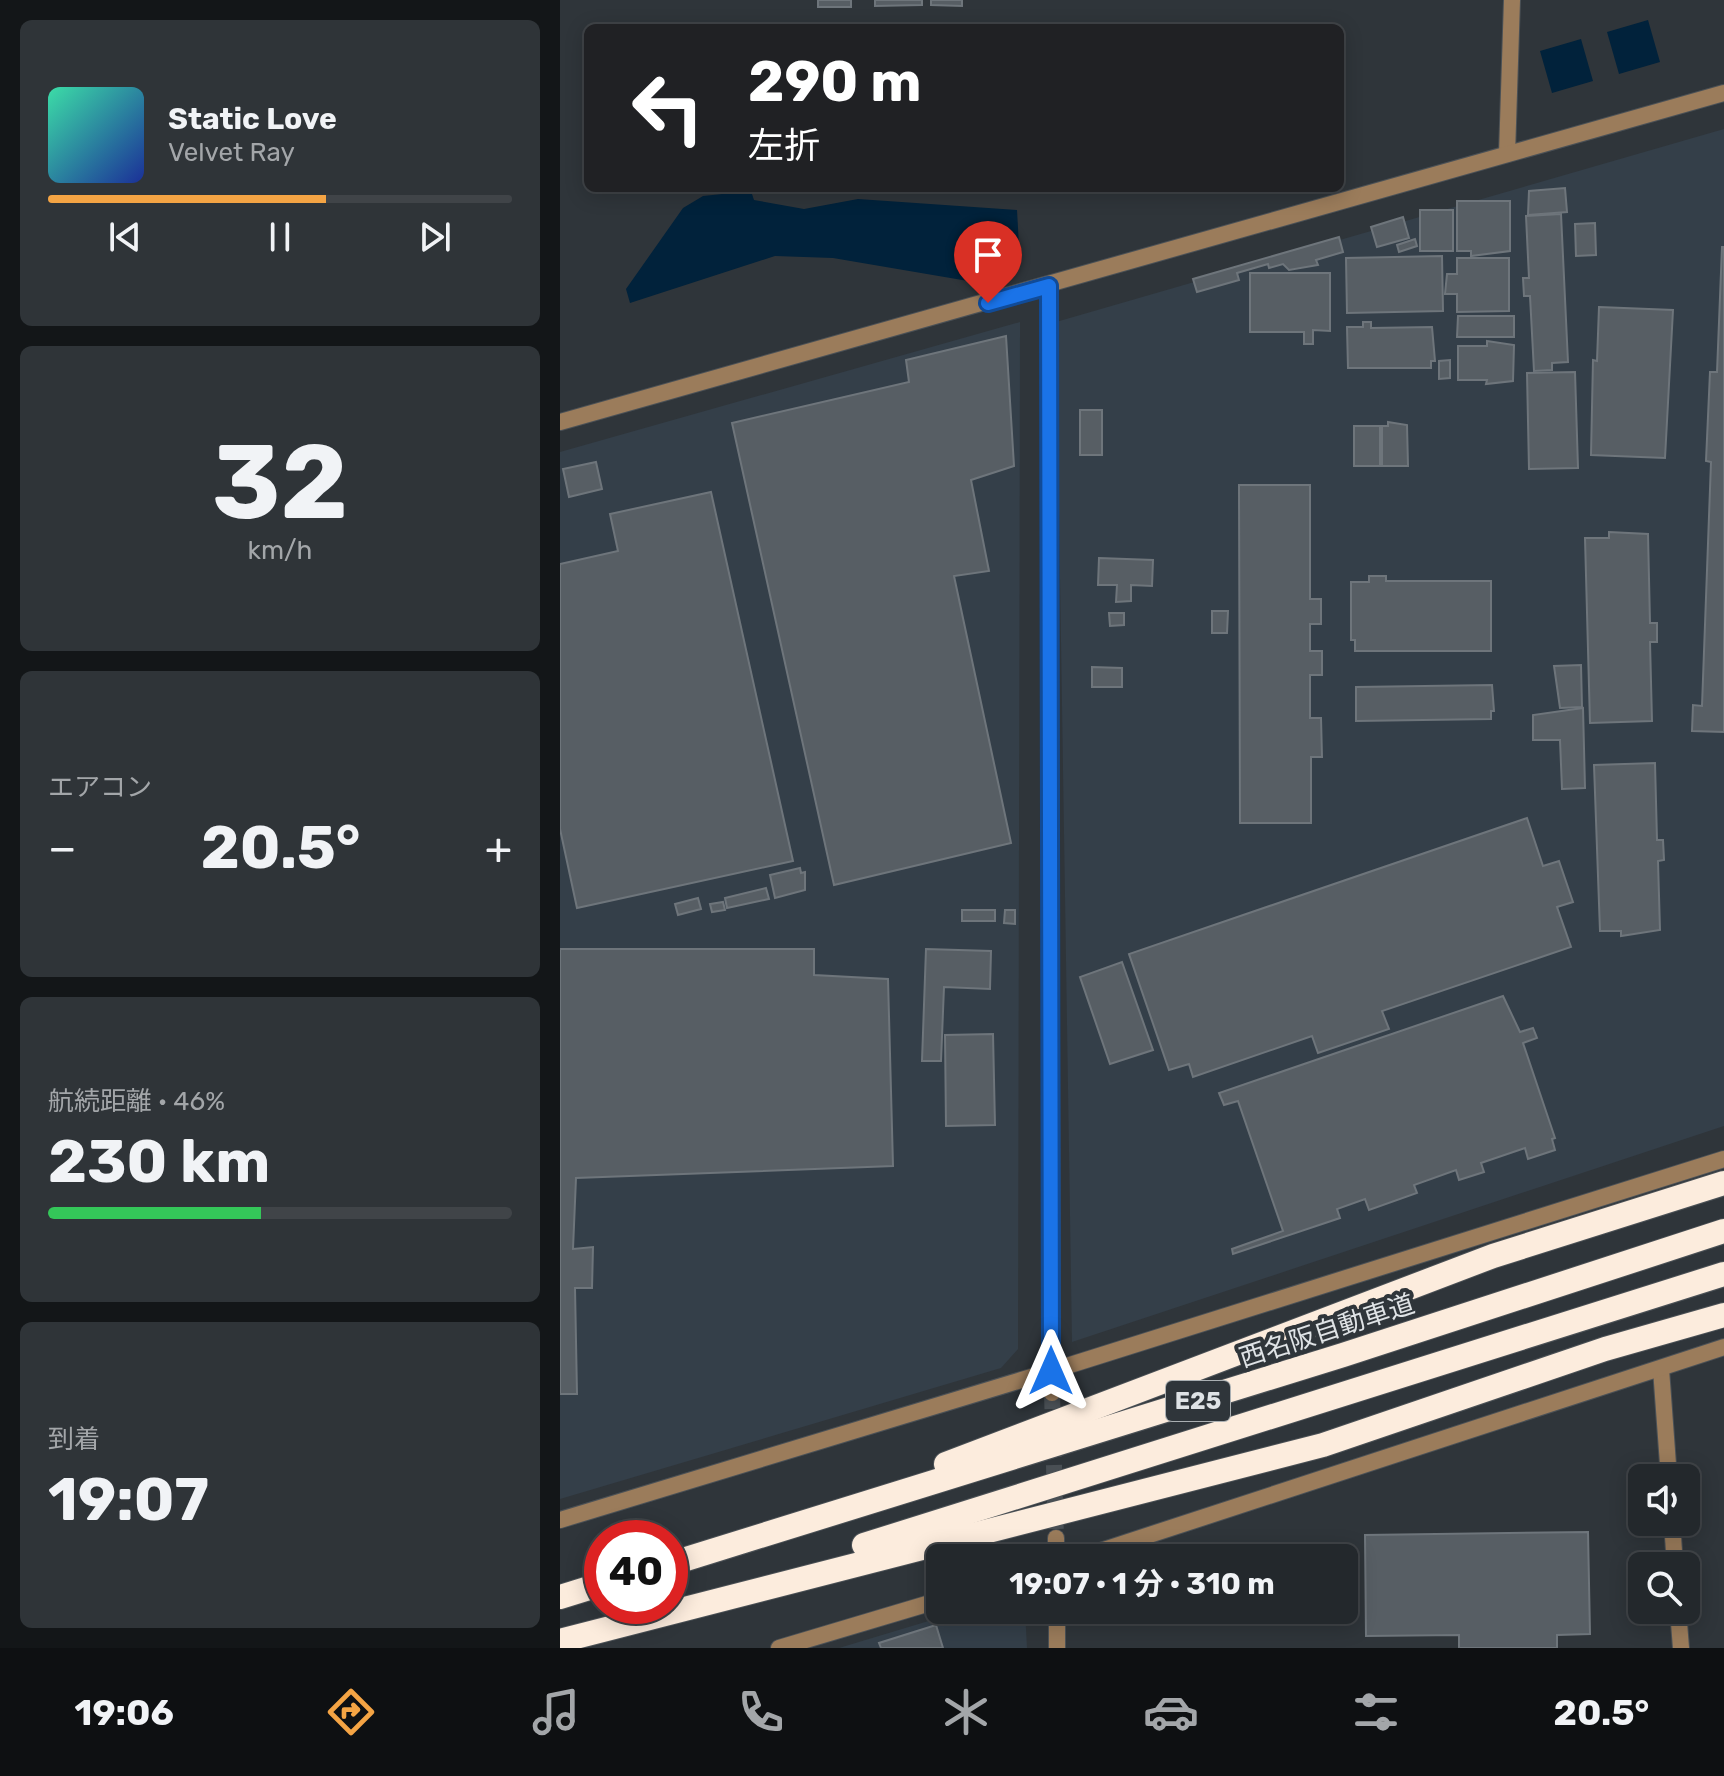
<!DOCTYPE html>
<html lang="ja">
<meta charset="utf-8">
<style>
body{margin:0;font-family:Rubik,"Noto Sans JP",sans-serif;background:#2f3438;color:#f1f3f6;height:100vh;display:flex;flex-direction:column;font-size:30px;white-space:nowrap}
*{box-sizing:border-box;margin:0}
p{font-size:26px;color:#a3a6a9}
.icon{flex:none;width:44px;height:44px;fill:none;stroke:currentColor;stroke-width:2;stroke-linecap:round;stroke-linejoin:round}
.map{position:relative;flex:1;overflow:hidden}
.side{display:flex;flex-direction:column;gap:20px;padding:20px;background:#131618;width:560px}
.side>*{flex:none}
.top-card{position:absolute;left:24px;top:24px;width:760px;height:168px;border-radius:12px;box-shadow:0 4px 20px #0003,0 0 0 2px #404448;background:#202124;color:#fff;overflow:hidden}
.buttons{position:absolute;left:1068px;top:1464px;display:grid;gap:16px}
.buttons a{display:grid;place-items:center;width:72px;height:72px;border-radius:12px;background:#23282c;box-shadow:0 4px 20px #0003,0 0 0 2px #404448;font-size:40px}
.speed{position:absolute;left:24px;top:1520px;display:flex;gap:16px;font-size:40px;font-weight:700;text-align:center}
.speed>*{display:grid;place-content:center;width:104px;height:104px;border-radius:50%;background:#23282c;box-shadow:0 4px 20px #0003,0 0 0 2px #404448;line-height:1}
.speed .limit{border:12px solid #d22;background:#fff;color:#111}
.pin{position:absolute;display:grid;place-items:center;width:68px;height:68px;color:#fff;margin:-82px -34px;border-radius:50% 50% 50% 0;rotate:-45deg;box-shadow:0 0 8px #0007}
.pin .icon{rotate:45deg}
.me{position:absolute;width:88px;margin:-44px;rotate:0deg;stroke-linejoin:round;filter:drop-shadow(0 0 6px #0008)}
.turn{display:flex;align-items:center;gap:28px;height:168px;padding:0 32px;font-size:36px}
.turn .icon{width:104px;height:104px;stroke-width:2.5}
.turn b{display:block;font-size:56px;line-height:68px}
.big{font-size:60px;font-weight:700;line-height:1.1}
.side .tile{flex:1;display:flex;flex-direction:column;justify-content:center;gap:12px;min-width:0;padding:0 28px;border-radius:12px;background:#2f3438}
.side .dial{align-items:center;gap:0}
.dial b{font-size:104px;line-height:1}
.song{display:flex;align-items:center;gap:24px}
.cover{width:96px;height:96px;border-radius:12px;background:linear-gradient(135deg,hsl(160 70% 55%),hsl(230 70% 35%))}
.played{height:8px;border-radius:4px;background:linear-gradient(90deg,#f4a444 60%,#404448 60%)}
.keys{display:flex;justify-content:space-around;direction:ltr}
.heat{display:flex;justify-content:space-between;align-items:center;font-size:44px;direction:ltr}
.charge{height:12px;border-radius:6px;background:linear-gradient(90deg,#34c759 46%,#404448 0)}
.trip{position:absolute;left:366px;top:1544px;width:432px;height:80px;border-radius:12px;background:#23282c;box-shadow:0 4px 20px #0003,0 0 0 2px #404448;font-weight:700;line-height:80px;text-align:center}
.menu{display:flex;height:128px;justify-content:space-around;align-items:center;background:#0e1012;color:#a3a6a9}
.menu .icon{width:56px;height:56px}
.menu .on{color:#f4a444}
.menu b{font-size:36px;color:#f1f3f6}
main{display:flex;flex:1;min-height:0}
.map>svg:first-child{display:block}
</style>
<main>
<section class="side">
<div class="tile">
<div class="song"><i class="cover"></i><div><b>Static Love</b><p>Velvet Ray</p></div></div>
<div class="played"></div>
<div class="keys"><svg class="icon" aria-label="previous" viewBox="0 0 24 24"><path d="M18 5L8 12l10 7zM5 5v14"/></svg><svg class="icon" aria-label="pause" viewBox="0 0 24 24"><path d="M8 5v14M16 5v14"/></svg><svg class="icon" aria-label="next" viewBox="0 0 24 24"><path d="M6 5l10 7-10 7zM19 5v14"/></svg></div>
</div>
<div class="tile dial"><b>32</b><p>km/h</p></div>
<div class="tile"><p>エアコン</p>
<div class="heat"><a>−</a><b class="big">20.5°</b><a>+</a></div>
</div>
<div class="tile"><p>航続距離 · 46%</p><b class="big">230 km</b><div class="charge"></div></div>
<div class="tile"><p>到着</p><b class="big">19:07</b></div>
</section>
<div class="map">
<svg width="1164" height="1648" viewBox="0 0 1164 1648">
<rect width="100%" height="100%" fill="#2f353a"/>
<g fill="#343f49">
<polygon points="1164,129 1164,1126 512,1342 496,322"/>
<polygon points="460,322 458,1349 441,1368 0,1499 0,452"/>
<polygon points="405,1610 465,1610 467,1648 279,1648"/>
</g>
<g fill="#01223b">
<polygon points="1088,20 1100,62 1059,74 1047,32"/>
<polygon points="1021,39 1033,81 992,93 980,51"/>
<polygon points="191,191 194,200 244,209 298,199 457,210 460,264 408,281 273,258 215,256 70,303 66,289 123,208 143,196"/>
</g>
<g fill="#575e64" stroke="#6e757b" stroke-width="2">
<rect x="258" y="0" width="33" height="7"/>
<polygon points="315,0 362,0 362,5 315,6"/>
<polygon points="371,0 402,0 402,6 371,5"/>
<polygon points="1005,188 1007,212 968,215 969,191"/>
<polygon points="897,201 950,201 950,251 911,256 911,251 897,251"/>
<rect x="860" y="210" width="33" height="41"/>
<polygon points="1001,214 1008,362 992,363 992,370 974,371 970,296 964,296 963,278 969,278 966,216"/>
<polygon points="843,217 849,238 817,247 811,227"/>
<polygon points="1035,223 1036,255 1016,256 1015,224"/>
<polygon points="779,237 783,252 756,260 758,265 729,270 723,264 709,268 708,264 677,273 679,280 637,292 633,279"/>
<polygon points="855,239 857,246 839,252 837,245"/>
<polygon points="1162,247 1164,247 1164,732 1132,731 1133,705 1142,706 1151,462 1146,461 1150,372 1157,372"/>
<polygon points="882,256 883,311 787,313 786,258"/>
<polygon points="897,258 949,258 949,311 897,312 897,294 885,294 887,274 897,274"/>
<polygon points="690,273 770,273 770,331 753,330 753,344 744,344 744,332 690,332"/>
<polygon points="1039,307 1113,310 1105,458 1031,455 1033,360 1037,361"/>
<polygon points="898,316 954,316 954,337 897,337"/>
<polygon points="803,322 811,322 811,328 872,327 875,361 871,361 871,368 788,368 787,327 803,327"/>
<polygon points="446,336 454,466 411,480 429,571 394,576 451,843 274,885 172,423 349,382 346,360"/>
<polygon points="927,341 954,345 953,381 926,384 927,380 898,380 898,346 927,346"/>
<polygon points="890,360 890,378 879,379 879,361"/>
<polygon points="1015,372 1018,468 969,469 967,373"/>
<rect x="520" y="410" width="22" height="45"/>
<polygon points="828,422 847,425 848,466 822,466 822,426 828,426"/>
<rect x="794" y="426" width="26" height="40"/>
<polygon points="36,462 42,489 9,497 3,469"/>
<polygon points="679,485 750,485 750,599 761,599 761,624 750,624 750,651 762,651 762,675 750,675 750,718 761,718 762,757 751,757 751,823 680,823"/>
<polygon points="151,492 233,861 17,908 0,829 0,564 58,551 50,514"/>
<polygon points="1049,532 1088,534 1090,623 1097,623 1097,642 1090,642 1092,721 1030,723 1025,538 1049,538"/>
<polygon points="539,558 593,560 592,586 571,585 571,601 556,602 557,585 538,585"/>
<polygon points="809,576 826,576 826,581 931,581 931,651 795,651 795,640 791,640 791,582 809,582"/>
<polygon points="652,611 668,611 667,633 652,633"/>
<polygon points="549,613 564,613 564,625 550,626"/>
<polygon points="1021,665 1022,707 1000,708 994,666"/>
<polygon points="532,667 562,668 562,687 532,687"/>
<polygon points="932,685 934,711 931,711 931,719 796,721 796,687"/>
<polygon points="1023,708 1025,788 1002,789 1000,740 973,740 973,715"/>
<polygon points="1095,763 1097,840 1103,840 1104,860 1098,861 1100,930 1061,936 1061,931 1040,931 1034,765"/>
<polygon points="967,818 983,866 999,861 1013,902 997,907 1011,947 822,1011 829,1029 758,1053 752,1036 633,1077 629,1064 609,1070 569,954"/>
<polygon points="240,868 241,873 245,872 245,890 215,898 210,875"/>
<polygon points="206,888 209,899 167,908 165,898"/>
<polygon points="138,898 141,909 118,915 115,904"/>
<polygon points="163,902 165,910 152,912 150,904"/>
<rect x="402" y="910" width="33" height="11"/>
<polygon points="445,910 455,910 455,924 444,923"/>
<polygon points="0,949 254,949 254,975 328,979 333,1166 16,1178 13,1249 33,1247 32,1288 15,1288 17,1394 0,1394"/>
<polygon points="366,949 431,951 430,989 384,987 381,1061 362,1061"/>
<polygon points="562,962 593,1050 550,1064 520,977"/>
<polygon points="943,996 960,1032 973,1028 977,1038 963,1043 995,1138 992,1139 995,1150 968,1159 965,1148 921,1163 924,1172 899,1180 896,1170 854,1185 857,1193 809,1210 805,1199 777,1209 780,1218 673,1254 672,1249 723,1231 678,1101 664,1105 659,1093"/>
<polygon points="433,1034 435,1125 386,1126 385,1035"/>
<polygon points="1028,1532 1030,1634 997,1635 997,1648 899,1648 899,1635 806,1636 805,1535"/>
<polygon points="376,1625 383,1648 321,1648 319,1643"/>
</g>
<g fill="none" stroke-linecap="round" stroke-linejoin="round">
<polyline stroke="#494f54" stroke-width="16" stroke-dasharray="16 8" stroke-linecap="butt" points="492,1393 496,1538"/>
<g stroke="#4b5156" stroke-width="18">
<g id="minor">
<polyline points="947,154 952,0"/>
<polyline points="1101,1369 1109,1478"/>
<polyline points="1112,1522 1115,1566"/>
<polyline points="1118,1610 1121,1648"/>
</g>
</g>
<g stroke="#4b5156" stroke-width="18">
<g id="tertiary">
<polyline points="489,286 492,1393"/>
<polyline points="0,422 1164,93"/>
<polyline points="0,1520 491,1371 1164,1159"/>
<polyline points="496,1558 496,1538"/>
<polyline points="519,1558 1164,1347"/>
<polyline points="497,1610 497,1648"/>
<polyline points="219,1648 380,1600"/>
</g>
</g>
<g stroke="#4b5156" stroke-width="26">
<g id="motorway">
<polyline points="386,1464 933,1256 1164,1183"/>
<polyline points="304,1545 1164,1274"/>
<polyline points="110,1564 783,1355 1164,1231"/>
<polyline points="0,1597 42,1584"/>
<polyline points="0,1641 763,1445 1045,1349 1164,1315"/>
</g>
</g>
<use href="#minor" stroke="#9b7c5b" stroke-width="16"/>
<use href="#tertiary" stroke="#9b7c5b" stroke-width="16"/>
<use href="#motorway" stroke="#fcecdd" stroke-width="24"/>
</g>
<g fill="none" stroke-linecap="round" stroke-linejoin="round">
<g stroke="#114b97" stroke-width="20">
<polyline id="route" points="428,303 489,286 491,1371"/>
</g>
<use href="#route" stroke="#1a73e8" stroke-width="14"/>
</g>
<g text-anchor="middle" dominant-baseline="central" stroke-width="8" stroke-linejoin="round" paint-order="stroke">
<rect fill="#2f353a" stroke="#aaafb2" stroke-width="2" x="606" y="1381" width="64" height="40" rx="6"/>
<g font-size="24" font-weight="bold" fill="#dfe3e6">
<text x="638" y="1401">E25</text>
</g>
<g font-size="26" fill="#dfe3e6" stroke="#2f353a">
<text transform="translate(767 1331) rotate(-18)">西名阪自動車道</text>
</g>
</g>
</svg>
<div class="buttons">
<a><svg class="icon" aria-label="sound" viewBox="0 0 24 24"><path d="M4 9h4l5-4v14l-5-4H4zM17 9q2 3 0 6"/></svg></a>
<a><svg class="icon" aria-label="search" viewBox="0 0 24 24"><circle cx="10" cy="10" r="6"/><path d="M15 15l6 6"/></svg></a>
</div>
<div class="speed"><div class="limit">40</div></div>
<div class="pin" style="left:428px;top:303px;background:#d93025"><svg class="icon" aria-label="arrive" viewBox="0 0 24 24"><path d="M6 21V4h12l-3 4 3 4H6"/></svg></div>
<svg class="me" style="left:491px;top:1371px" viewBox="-20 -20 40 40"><path d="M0-17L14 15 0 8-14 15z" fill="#1a73e8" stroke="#fff" stroke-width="4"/></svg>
<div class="trip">19:07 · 1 分 · 310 m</div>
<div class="top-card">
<div class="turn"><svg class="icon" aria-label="left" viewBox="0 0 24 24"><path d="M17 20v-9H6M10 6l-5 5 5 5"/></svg><div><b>290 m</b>左折</div></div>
</div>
</div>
</main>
<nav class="menu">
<b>19:06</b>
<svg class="icon on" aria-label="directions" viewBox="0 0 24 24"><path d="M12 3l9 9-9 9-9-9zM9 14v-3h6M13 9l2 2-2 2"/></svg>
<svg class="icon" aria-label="music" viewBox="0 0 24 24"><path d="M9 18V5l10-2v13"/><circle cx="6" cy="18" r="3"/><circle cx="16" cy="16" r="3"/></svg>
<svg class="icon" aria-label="phone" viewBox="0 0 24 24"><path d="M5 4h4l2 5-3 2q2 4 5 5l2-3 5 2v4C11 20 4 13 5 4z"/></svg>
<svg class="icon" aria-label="climate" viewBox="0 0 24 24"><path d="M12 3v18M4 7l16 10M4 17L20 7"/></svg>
<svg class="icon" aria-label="car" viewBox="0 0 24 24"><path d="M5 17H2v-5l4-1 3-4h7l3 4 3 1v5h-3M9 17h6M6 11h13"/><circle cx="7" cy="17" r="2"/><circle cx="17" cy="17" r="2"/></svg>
<svg class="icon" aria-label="filters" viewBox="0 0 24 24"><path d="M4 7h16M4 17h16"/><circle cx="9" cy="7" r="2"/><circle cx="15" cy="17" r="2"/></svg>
<b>20.5°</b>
</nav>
